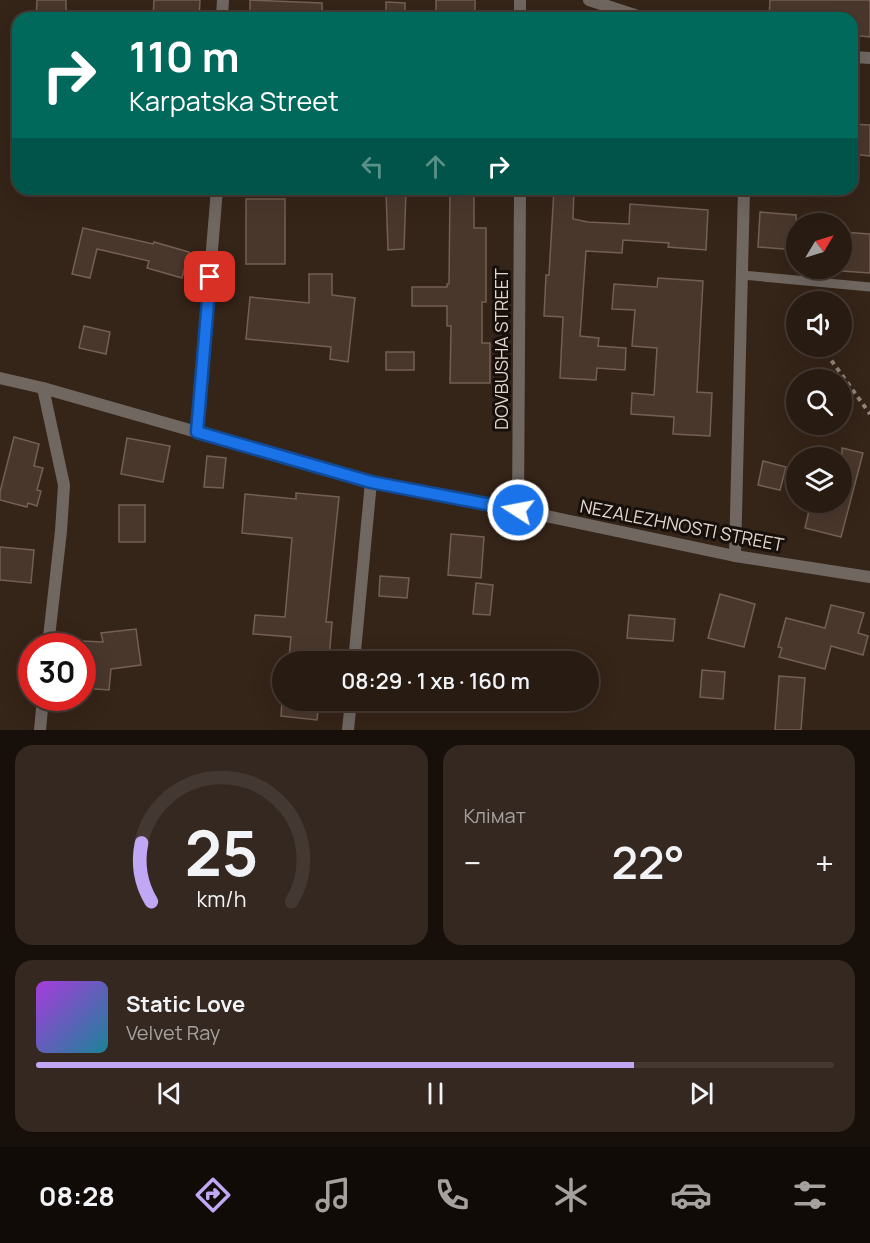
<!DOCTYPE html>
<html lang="uk">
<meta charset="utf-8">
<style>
body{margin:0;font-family:Manrope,sans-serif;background:#342820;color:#f1f3f6;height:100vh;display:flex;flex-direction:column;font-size:22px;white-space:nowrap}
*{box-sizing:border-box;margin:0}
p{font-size:20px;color:#a5a19f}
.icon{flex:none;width:33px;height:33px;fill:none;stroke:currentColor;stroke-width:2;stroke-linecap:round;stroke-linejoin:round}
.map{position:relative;height:730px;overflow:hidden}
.drawer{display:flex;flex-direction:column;gap:15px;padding:15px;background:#160f0a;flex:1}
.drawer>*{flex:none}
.banner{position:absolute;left:12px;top:12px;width:846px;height:183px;border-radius:18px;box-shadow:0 6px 24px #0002,0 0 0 2px #443932;background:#00695c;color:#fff;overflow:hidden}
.needle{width:39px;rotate:52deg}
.fabs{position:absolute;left:786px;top:213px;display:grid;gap:12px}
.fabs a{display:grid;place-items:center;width:66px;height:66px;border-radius:50%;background:#281b12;box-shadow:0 6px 24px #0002,0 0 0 2px #443932;font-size:30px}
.speed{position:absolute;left:18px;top:633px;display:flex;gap:12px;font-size:30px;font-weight:700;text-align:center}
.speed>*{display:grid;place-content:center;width:78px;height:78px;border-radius:50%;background:#281b12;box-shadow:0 6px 24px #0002,0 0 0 2px #443932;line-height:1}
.speed .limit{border:9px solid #d22;background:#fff;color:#111}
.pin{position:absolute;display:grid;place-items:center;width:51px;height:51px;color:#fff;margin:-26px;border-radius:12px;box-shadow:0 3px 9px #0006}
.me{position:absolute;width:66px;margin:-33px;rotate:281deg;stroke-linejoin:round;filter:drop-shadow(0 0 4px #0008)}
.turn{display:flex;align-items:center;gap:21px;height:126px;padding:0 18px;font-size:27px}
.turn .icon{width:78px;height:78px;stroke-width:2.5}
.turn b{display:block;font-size:42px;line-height:51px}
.lanes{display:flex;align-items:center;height:57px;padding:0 18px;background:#0003;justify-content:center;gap:30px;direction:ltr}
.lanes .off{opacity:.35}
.big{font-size:45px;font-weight:600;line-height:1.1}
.drawer .widget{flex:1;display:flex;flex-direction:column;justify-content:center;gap:9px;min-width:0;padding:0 21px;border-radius:18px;background:#342820}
.drawer .dial{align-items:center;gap:0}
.dial svg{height:156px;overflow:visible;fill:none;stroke:#443932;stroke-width:7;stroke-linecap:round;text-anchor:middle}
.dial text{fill:#f1f3f6;stroke:none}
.song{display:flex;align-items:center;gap:18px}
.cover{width:72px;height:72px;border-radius:9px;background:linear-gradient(135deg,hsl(280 70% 55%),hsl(190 70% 35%))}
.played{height:6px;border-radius:3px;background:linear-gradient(90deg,#c0a8f4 75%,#443932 75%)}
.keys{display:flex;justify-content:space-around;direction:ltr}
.heat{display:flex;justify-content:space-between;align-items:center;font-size:33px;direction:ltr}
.drawer .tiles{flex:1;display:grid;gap:15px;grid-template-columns:1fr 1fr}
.widget:last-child{grid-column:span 2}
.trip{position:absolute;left:272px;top:651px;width:327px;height:60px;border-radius:30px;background:#281b12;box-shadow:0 6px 24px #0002,0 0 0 2px #443932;font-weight:600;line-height:60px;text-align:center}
.dock{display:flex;height:96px;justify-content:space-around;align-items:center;background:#100b07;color:#a5a19f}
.dock .icon{width:42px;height:42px}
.dock .active{color:#c0a8f4}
.dock b{font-size:27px;color:#f1f3f6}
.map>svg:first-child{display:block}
</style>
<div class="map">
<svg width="870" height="730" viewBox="0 0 870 730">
<rect width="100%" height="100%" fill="#352418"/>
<g fill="#4a372c" stroke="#745f53" stroke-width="1.5">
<polygon points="37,0 66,0 66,18 36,18"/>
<polygon points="154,0 200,0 199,18 153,18"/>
<polygon points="250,0 322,3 322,18 250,18"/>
<rect x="436" y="0" width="39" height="18"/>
<polygon points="770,0 870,0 870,37 852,35 852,18 769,18"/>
<polygon points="386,2 405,3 405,18 386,18"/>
<polygon points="852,124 870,125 870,156 852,154"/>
<polygon points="450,189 474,189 474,228 486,228 486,302 482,302 482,343 490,343 490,383 450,383 451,326 447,326 447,306 412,306 412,287 447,287 447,284 449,284"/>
<polygon points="554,189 574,189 573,219 588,222 629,224 630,204 708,210 706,250 668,247 669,243 623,240 622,253 586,251 580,336 599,338 598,346 626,348 625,370 597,368 596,380 560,378 563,317 544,316 546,275 549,275"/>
<polygon points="386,192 406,192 404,249 388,250"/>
<rect x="246" y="199" width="39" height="65"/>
<polygon points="760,212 796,215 796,250 758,247"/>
<polygon points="83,228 153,244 154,242 189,252 182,278 147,268 149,261 97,249 90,278 72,274"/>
<polygon points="842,232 870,234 870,273 842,271"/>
<polygon points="309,274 332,274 332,295 355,298 348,362 330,359 331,347 246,339 250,297 309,303"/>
<polygon points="658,278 703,281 697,392 712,393 710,436 673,434 674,417 631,414 632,393 654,395 657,348 632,346 635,310 612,309 614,284 657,287"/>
<polygon points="84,326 110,332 106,354 79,348"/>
<rect x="386" y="352" width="28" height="18"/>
<polygon points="14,437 39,444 34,466 43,468 37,490 41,491 37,506 28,503 27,507 0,500 0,492"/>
<polygon points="127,438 170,446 163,482 121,474"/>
<polygon points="842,448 863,453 841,537 805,528 811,502 842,502"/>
<polygon points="207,456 226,458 223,488 204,487"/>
<polygon points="763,461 786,467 780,490 758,485"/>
<polygon points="296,493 339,497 326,622 332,622 329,660 289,657 291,637 253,634 255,615 285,617 292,538 242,533 245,494 296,499"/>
<rect x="119" y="505" width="26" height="37"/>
<polygon points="451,534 484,537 481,578 448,575"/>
<polygon points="0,547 34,550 31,583 0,580"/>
<polygon points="380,576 409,578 407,598 379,596"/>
<polygon points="476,583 493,585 490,615 473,614"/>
<polygon points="720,594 755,604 744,647 708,638"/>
<polygon points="831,605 864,613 858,633 868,636 863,655 831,646 825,669 779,657 782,648 778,647 786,618 825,628"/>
<polygon points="629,615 675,619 673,641 627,638"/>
<polygon points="136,629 141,665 111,669 109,690 82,688 82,641 103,642 101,633"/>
<polygon points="702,670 725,672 723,699 700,697"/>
<polygon points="779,676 805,678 801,730 775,730"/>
<polygon points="282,700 319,700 317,720 281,716"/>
</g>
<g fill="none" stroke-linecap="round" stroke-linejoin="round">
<g stroke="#918379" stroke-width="4" stroke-dasharray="4.5 4.5" stroke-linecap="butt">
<polyline points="792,328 796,330"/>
<polyline points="821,346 870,414"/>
</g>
<polyline stroke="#706761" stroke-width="9" points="742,275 870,287"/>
<g stroke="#706761" stroke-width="12">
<polyline points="589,0 644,18"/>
<polyline points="222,18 223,0"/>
<polyline points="520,18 520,0"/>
<polyline points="852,57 870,58"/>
<polyline points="0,378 43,388 371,482 518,510 735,556 870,577"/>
<polyline points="43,388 64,485 61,531 48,646"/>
<polyline points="197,432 217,189"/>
<polyline points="518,510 520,189"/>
<polyline points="735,556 744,189"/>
<polyline points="354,662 371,482"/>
<polyline points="40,730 43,698"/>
<polyline points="348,730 351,700"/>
</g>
</g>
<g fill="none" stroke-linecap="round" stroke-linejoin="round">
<g stroke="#114b97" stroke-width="15">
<polyline id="route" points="210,277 197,432 371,482 518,510"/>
</g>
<use href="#route" stroke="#1a73e8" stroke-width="10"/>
</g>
<g text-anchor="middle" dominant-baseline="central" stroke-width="6" stroke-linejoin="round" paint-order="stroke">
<g font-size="18" fill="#e2d6cf" stroke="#170f0a">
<text transform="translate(501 349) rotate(-90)">DOVBUSHA STREET</text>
<text transform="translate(682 525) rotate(11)">NEZALEZHNOSTI STREET</text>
</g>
</g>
</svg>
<div class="fabs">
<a><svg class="needle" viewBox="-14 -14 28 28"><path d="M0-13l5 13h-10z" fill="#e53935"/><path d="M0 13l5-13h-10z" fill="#a5a19f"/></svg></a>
<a><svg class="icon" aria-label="sound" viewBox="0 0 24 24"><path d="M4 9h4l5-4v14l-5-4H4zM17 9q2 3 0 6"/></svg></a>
<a><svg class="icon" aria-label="search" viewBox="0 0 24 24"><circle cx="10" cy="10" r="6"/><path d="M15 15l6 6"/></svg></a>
<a><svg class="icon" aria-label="layers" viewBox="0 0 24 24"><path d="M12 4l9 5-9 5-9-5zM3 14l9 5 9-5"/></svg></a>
</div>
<div class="speed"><div class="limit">30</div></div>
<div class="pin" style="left:210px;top:277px;background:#d93025"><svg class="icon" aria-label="arrive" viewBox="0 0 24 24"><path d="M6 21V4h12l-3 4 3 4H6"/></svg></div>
<svg class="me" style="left:518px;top:510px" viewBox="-20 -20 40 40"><circle r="17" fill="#1a73e8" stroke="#fff" stroke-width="3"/><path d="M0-11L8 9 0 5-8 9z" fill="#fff"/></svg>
<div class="trip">08:29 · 1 хв · 160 m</div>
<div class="banner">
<div class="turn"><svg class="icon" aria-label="right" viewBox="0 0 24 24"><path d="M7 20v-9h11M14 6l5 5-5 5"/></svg><div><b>110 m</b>Karpatska Street</div></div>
<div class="lanes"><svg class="icon off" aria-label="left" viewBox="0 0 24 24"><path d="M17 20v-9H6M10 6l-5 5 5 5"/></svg><svg class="icon off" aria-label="ahead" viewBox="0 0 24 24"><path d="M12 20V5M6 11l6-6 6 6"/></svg><svg class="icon" aria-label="right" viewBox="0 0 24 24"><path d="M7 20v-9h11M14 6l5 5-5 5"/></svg></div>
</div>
</div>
<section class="drawer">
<div class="tiles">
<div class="widget dial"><svg viewBox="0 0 100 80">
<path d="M14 69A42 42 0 1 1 86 69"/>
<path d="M14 69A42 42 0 0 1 9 39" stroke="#c0a8f4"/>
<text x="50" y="56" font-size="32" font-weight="700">25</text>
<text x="50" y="72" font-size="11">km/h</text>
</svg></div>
<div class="widget"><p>Клімат</p>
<div class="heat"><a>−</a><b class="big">22°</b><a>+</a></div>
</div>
<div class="widget">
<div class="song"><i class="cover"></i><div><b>Static Love</b><p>Velvet Ray</p></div></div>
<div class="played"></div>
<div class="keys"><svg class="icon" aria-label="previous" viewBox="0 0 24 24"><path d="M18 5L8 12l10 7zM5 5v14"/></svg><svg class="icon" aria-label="pause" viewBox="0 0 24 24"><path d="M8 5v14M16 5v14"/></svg><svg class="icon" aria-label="next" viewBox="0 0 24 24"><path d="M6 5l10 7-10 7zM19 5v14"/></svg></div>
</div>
</div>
</section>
<nav class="dock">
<b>08:28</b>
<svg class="icon active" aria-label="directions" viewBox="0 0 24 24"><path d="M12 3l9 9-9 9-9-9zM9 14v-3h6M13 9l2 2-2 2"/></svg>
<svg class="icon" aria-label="music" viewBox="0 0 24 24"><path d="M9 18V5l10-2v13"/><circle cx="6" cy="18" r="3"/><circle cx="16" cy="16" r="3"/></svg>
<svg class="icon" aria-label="phone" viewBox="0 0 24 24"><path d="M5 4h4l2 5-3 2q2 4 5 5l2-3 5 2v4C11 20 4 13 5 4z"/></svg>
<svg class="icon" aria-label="climate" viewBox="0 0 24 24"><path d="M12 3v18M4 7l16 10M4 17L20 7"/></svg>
<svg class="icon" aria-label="car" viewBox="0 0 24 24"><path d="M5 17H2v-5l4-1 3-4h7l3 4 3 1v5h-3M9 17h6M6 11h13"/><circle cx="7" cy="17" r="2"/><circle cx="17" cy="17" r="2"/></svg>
<svg class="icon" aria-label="filters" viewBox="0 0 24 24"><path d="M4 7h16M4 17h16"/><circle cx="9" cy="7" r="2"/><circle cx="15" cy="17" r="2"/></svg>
</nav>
